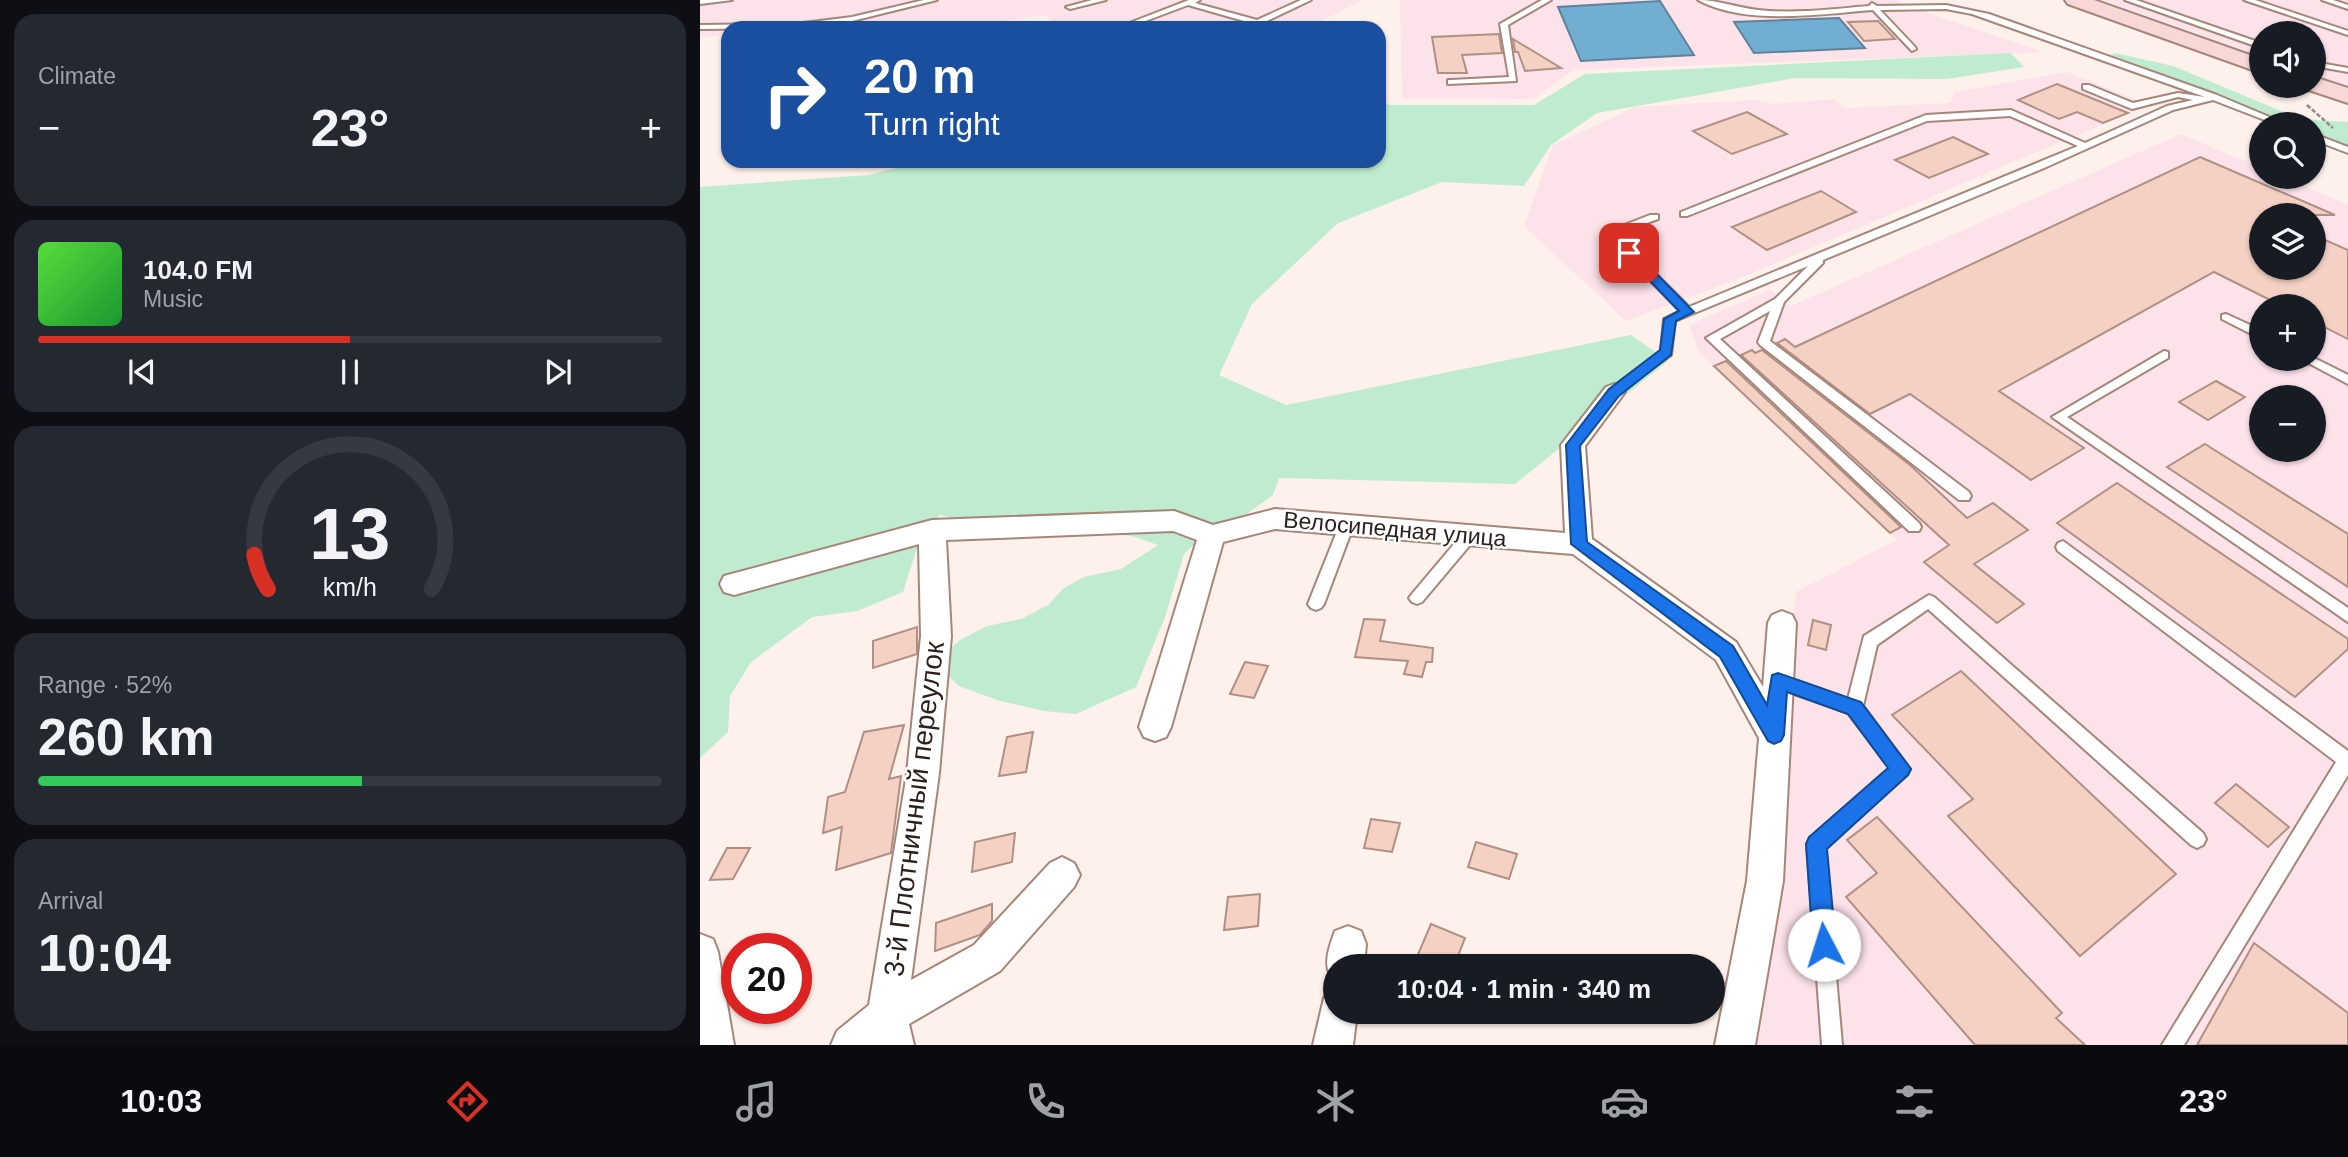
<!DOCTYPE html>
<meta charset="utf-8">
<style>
body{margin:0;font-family:Helvetica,sans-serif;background:#242831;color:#f1f3f6;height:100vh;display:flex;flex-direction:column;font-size:26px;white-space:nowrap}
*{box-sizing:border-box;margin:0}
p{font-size:23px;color:#9ea1a6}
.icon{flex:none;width:38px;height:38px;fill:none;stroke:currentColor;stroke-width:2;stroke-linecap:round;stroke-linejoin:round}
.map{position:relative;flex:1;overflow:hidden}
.details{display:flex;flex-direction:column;gap:14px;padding:14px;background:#0d0f14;width:700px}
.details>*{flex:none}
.guide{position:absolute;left:21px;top:21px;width:665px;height:147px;border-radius:21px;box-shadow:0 2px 5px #0004;background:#1a4fa0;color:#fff;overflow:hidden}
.controls{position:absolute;left:1549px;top:21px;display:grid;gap:14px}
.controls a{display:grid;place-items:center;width:77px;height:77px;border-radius:50%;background:#171b24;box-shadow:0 2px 5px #0004;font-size:35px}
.speed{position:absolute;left:21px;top:933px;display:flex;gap:14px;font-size:35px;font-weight:700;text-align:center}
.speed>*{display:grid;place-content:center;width:91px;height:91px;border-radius:50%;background:#171b24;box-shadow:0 2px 5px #0004;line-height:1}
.speed .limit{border:10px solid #d22;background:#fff;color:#111}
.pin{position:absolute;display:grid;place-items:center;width:60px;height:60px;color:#fff;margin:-30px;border-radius:14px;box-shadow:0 4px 10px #0006}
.me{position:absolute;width:77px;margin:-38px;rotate:355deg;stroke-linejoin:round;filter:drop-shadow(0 0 5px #0008)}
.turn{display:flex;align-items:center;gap:24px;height:147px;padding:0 28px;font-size:32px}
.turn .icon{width:91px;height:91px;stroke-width:2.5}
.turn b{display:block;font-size:49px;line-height:60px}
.big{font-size:52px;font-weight:700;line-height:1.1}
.details .tile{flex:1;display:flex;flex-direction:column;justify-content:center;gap:10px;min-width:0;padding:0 24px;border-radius:21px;background:#242831}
.details .dial{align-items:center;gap:0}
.dial svg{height:182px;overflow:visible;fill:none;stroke:#363941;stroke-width:7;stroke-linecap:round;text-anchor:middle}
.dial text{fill:#f1f3f6;stroke:none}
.song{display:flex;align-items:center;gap:21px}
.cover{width:84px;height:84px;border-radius:10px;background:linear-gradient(135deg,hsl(110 70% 55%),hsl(130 70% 35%))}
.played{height:7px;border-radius:4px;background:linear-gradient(90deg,#d93025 50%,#363941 50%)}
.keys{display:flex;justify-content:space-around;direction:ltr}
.heat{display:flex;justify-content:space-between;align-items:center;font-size:38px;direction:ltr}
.charge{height:10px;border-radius:5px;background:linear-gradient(90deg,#34c759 52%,#363941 0)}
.trip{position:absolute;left:623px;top:954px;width:402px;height:70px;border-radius:35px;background:#171b24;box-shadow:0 2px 5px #0004;font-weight:700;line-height:70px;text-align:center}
.tab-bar{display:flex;height:112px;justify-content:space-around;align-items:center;background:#090b0e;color:#9ea1a6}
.tab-bar .icon{width:49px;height:49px}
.tab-bar .active{color:#d93025}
.tab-bar b{font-size:32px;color:#f1f3f6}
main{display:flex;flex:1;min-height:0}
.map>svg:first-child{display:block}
</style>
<main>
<section class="details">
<div class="tile"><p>Climate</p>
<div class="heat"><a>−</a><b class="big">23°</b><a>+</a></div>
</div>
<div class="tile">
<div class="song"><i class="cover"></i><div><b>104.0 FM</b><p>Music</p></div></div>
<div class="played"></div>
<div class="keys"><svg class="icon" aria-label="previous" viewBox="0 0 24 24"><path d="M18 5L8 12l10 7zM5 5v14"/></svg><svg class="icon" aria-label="pause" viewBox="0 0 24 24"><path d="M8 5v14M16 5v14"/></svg><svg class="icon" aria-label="next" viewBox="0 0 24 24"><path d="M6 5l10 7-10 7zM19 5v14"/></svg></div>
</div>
<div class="tile dial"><svg viewBox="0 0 100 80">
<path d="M14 69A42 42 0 1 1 86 69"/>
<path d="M14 69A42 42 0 0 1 8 54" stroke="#d93025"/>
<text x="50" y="56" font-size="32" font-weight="700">13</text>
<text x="50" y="72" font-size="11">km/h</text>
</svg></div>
<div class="tile"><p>Range · 52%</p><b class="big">260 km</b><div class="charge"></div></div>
<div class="tile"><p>Arrival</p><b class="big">10:04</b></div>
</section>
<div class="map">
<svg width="1648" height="1045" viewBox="0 0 1648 1045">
<rect width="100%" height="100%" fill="#fef0ea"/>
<g fill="#fce2e9" fill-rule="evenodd">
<polygon points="0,0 663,0 607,28 356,28 347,15 253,28 28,28 28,36 0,37"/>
<polygon points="700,0 1197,0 1201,4 1344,52 874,70 833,99 702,98"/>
<polygon points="1403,0 1648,0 1648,87 1614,75 1614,33 1561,33 1561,56"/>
<polygon points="1368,72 1448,105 1045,276 926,321 824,226 853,145 935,107 1055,100 1073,104 1134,99 1144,108 1250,103 1255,92"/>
<path d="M1481 134 1561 168V177H1581L1648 205V1045H1036L1096 592 1197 540 999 352 989 325 1070 290 1091 306ZM1561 215H1614V268H1561ZM1561 306H1614V359H1561ZM1561 397H1614V450H1561Z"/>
</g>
<g fill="#bfecce">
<polygon points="1311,53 1324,67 1247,79 1095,78 897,113 851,145 824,186 742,182 638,223 552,304 519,375 586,405 931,335 968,361 815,484 579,478 573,495 545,515 516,524 484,554 465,617 436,687 376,714 344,711 297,700 259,686 234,663 260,640 287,626 321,619 348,605 364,588 384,577 421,569 458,545 432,536 263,520 240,515 222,533 203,592 157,611 112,617 51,662 30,696 28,732 0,758 0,187 169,175 224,161 679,161 679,74 682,99 689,105 834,105 885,74"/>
<polygon points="1415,53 1473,66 1600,119 1648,122 1648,148 1614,134 1614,124 1590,124 1410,55"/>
</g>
<g fill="#72aed2" stroke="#5e849b" stroke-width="2">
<polygon points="960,1 994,55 881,61 858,7"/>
<polygon points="1139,18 1165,48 1054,53 1034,22"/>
</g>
<g fill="#f4d1c4" stroke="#b19084" stroke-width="2">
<polygon points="1178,21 1195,39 1164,41 1148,22"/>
<polygon points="799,34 802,53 762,55 767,73 738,73 732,37"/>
<polygon points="813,39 861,68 825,71 818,52 815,52"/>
<polygon points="1357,84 1428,113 1403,123 1377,112 1359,119 1318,100"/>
<polygon points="1047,112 1087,134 1032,154 993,131"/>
<polygon points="1253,137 1288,154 1229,178 1195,160"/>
<polygon points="1500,157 1635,215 1561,215 1561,268 1614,268 1614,235 1648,250 1648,339 1614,322 1614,306 1582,306 1514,272 1299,391 1384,448 1331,480 1210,394 1170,414 1077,343 1085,339 1095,347"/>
<polygon points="1121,191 1156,212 1067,250 1032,227"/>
<polygon points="1052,350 1055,353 1062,350 1210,465 1267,518 1293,503 1328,530 1274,564 1324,604 1297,623 1224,562 1249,545 1041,355"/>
<polygon points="1026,361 1201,527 1190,533 1014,366"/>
<polygon points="1516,381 1545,397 1508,420 1479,402"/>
<polygon points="1505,444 1648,534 1648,587 1467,467"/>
<polygon points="1417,483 1648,639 1648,649 1595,697 1357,523"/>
<polygon points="664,619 685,620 680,641 733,648 732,662 726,662 722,677 704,674 708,661 655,657"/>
<polygon points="1113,620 1131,625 1126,650 1108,645"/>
<polygon points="217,627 217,654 173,668 173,641"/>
<polygon points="545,662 568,666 554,698 530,694"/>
<polygon points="1261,671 1476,874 1380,956 1248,816 1273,799 1192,715"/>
<polygon points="204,725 189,779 201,776 191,853 136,870 142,827 123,833 128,797 145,792 164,732"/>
<polygon points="333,732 326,772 299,776 307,737"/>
<polygon points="1536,784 1589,827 1568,847 1515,803"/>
<polygon points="1177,817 1362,1013 1356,1018 1385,1045 1275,1045 1146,897 1177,873 1147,840"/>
<polygon points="671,819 700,823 692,852 664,848"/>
<polygon points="315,833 312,862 272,872 275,842"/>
<polygon points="776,842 817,854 809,879 768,867"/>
<polygon points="27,848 50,848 33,879 10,880"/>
<polygon points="560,894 558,926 524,930 528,897"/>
<polygon points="292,904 292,921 280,935 235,951 236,923"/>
<polygon points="731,924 765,938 754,966 713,966"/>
<polygon points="1554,943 1648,1013 1648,1045 1497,1045"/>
</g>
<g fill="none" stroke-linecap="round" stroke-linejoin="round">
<g stroke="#a68679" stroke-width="4">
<g id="lane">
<polygon points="0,0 32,0 0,4"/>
<polygon points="224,0 237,0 152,21 97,28 0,29 0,25 95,24 152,17"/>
<polygon points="392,0 406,0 370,9 366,7"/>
<polygon points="489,0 500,0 495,3 557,20 601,0 611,0 552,28 547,26 551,23 488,5 427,28 419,27"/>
<polygon points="842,0 851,0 808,25 816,81 748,84 748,80 751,80 809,77 800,24"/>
<path d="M998 0C1019 0 1038 8 1058 10 1095 14 1133 9 1169 6L1172 3 1177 6 1246 5 1289 14 1517 95 1586 124H1575L1513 100 1473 110 1344 168 1123 260V263L1084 302 1070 341 1269 492 1271 496 1269 500H1259L1060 345 1058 342 1070 311 1020 339 1219 523 1221 527 1219 531H1209L1006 338 1075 299 1108 266 975 321 971 355 914 396 908 392 910 389 961 351 964 319 980 311 904 233 950 215H958V219L916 234 989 307 1378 146 1310 116 1227 121 987 216H981V212L1226 115 1311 110 1385 143 1467 106 1493 100 1478 97 1432 109 1383 89V85H1389L1433 103 1478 93 1505 97 1272 14 1246 9 1180 10 1215 47 1216 49 1212 51 1173 10C1121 14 1045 26 998 0Z"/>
<polygon points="1425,0 1436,0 1561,43 1561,48"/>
<polygon points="1544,0 1555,0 1648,31 1648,35"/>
<polygon points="1622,0 1633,0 1648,5 1648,9"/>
<polygon points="1614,62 1648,68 1648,72 1614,66"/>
<polygon points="1614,134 1648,147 1648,153 1614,140"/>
<polygon points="1526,314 1561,330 1561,339 1522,319 1522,315"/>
<polygon points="1464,351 1468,352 1468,358 1367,417 1648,608 1648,622 1352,417"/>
<polygon points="1614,358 1648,375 1648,384 1601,359"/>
<polygon points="647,519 652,520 654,524 624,604 621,608 616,610 611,608 608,604 640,524 642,520"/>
<polygon points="770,530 775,531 777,535 775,539 722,602 717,604 712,602 709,598 712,594 765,531"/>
<polygon points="1363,541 1648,751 1648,775 1484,1045 1462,1045 1636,762 1358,551 1356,547 1358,543"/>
<polygon points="1229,595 1234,597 1503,833 1506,839 1503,845 1497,848 1491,845 1228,609 1177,645 1163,706 1210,769 1207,775 1125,848 1142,1045 1122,1045 1107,844 1110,838 1190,768 1148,713 1072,686 1070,681 1072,676 1078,674 1148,699 1164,636"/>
</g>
</g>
<g stroke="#a68679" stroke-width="4">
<g id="street">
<polygon points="914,384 922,387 925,392 885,446 892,539 1036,642 1063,687 1068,623 1072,615 1082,611 1092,615 1096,623 1083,881 1055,1045 1015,1045 1047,881 1059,738 1016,660 873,554 575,529 523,542 471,727 466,737 455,741 444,737 439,727 497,540 473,531 246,540 251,636 239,773 211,980 274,945 350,863 362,857 374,863 380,875 374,887 300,971 209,1024 214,1045 131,1045 137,1031 169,1005 207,773 221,636 219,544 34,595 24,592 20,584 24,576 232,520 474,511 513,525 575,509 865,533 861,445 906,387"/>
<path d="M648 926 661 931 666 944 664 966H635V981C621 969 629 947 635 931Z"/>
<polygon points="0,934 13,939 18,952 34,1045 0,1045"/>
<polygon points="635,994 635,1012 657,1012 653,1045 613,1045 624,998"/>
</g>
</g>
<g stroke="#a68679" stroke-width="4">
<g id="secondary">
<polygon points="1365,0 1394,0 1561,59 1561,73 1368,4"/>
<polygon points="1614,77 1648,88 1648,103 1606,89 1604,86 1614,86"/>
</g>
</g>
<polyline stroke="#968983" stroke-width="2.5" stroke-dasharray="4.5 2" stroke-linecap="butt" points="1607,105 1633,128"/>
<use href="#lane" fill="#fff" fill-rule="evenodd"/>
<use href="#street" fill="#fff" fill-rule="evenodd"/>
<use href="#secondary" fill="#f8d8d7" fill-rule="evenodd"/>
</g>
<polygon fill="#1a73e8" stroke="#114b97" stroke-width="2" points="925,250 933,250 994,312 976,321 971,355 919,396 880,446 887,542 1033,646 1067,705 1072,675 1078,673 1161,702 1211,769 1208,775 1127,849 1136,945 1132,953 1124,956 1116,953 1113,945 1106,844 1109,837 1188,768 1148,714 1087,692 1084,735 1081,741 1074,744 1068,741 1020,657 871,544 866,445 909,389 960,350 964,319 979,311 925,255"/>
<g text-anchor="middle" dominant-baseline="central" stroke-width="5" stroke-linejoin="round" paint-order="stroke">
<g font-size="23" fill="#2e211c" stroke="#fff">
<text transform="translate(695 529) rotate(5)">Велосипедная улица</text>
</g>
<g font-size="28" fill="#2e211c" stroke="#fff">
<text transform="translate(214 809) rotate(-83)">3-й Плотничный переулок</text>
</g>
</g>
</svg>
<div class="controls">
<a><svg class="icon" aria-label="sound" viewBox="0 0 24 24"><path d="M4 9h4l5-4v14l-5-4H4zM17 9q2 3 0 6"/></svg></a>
<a><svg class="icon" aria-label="search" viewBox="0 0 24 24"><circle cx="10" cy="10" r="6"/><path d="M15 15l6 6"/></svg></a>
<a><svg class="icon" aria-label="layers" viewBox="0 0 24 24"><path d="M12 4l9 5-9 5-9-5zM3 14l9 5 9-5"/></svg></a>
<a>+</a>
<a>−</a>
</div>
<div class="speed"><div class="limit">20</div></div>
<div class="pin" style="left:929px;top:253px;background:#d93025"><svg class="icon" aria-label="arrive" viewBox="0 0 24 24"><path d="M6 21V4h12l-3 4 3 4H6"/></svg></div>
<svg class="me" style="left:1124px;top:945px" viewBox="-20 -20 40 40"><circle r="19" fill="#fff"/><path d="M0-13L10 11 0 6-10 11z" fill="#1a73e8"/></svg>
<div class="trip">10:04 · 1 min · 340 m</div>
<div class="guide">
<div class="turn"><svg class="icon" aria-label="right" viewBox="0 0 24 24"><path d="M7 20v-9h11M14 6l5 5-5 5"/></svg><div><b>20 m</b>Turn right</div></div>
</div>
</div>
</main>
<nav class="tab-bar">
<b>10:03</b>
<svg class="icon active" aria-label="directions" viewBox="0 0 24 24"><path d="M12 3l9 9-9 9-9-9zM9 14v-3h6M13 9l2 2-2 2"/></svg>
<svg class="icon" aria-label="music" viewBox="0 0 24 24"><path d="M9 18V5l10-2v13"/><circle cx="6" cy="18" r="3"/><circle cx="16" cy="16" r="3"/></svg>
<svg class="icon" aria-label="phone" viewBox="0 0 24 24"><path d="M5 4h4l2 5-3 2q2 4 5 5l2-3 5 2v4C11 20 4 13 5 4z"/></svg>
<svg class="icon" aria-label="climate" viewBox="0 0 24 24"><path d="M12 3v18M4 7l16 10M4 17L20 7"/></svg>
<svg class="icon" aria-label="car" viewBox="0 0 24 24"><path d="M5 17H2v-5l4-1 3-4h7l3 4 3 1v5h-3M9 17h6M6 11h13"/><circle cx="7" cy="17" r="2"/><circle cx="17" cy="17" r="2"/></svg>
<svg class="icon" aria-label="filters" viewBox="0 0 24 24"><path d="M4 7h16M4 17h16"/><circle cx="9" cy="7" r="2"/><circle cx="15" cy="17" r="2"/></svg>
<b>23°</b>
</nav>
